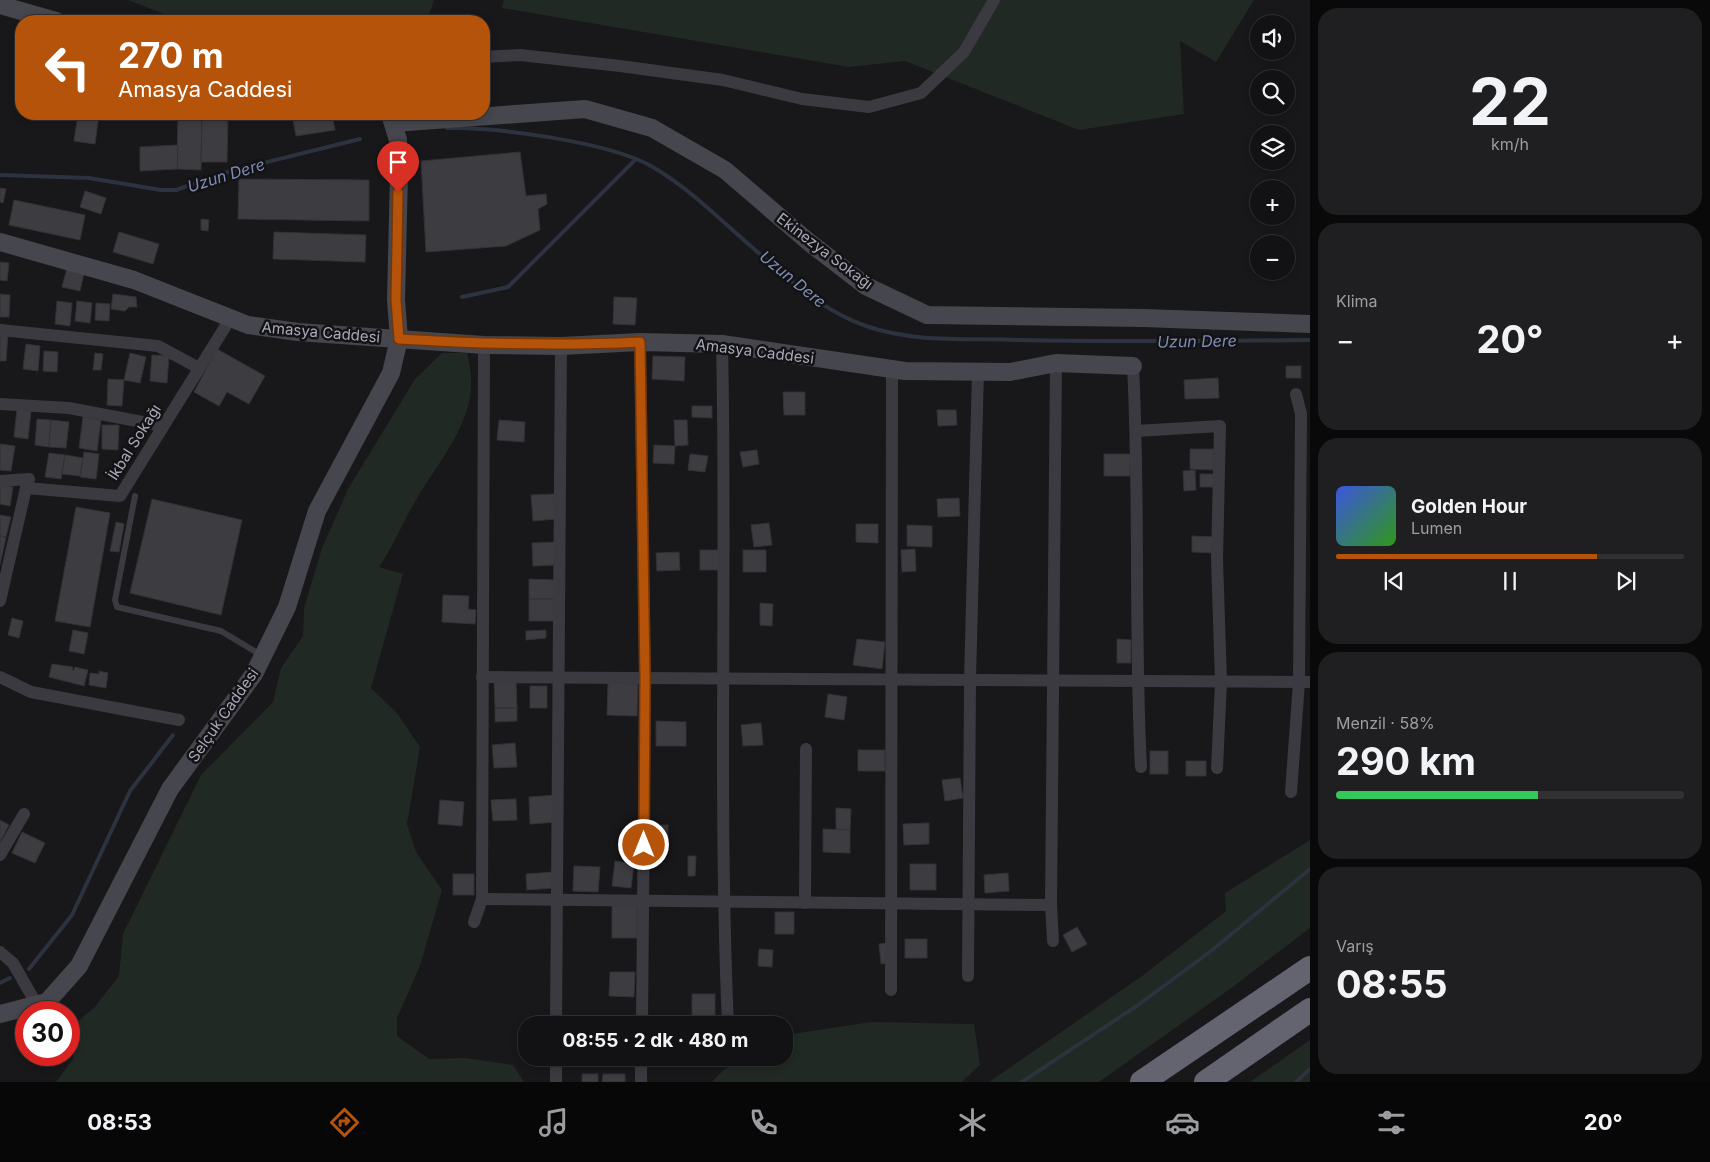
<!DOCTYPE html>
<html lang="tr">
<meta charset="utf-8">
<style>
body{margin:0;font-family:Inter,sans-serif;background:#1f1f21;color:#f1f3f6;height:100vh;display:flex;flex-direction:column;font-size:19px;white-space:nowrap}
*{box-sizing:border-box;margin:0}
p{font-size:16px;color:#9c9da0}
.icon{flex:none;width:28px;height:28px;fill:none;stroke:currentColor;stroke-width:2;stroke-linecap:round;stroke-linejoin:round}
.map{position:relative;flex:1;overflow:hidden}
.sheet{display:flex;flex-direction:column;gap:8px;padding:8px;background:#0a090a;width:400px}
.sheet>*{flex:none}
.banner{position:absolute;left:15px;top:15px;width:475px;height:105px;border-radius:20px;box-shadow:0 2px 8px #0003,0 0 0 1px #313133;background:#b45309;color:#fff;overflow:hidden}
.tools{position:absolute;left:1250px;top:15px;display:grid;gap:10px}
.tools a{display:grid;place-items:center;width:45px;height:45px;border-radius:50%;background:#121113;box-shadow:0 2px 8px #0003,0 0 0 1px #313133;font-size:25px}
.speed{position:absolute;left:15px;top:1001px;display:flex;gap:10px;font-size:25px;font-weight:700;text-align:center}
.speed>*{display:grid;place-content:center;width:65px;height:65px;border-radius:50%;background:#121113;box-shadow:0 2px 8px #0003,0 0 0 1px #313133;line-height:1}
.speed .limit{border:8px solid #d22;background:#fff;color:#111}
.pin{position:absolute;display:grid;place-items:center;width:42px;height:42px;color:#fff;margin:-51px -21px;border-radius:50% 50% 50% 0;rotate:-45deg;box-shadow:0 0 5px #0007}
.pin .icon{rotate:45deg}
.me{position:absolute;width:55px;margin:-28px;rotate:0deg;stroke-linejoin:round;filter:drop-shadow(0 0 4px #0008)}
.turn{display:flex;align-items:center;gap:18px;height:105px;padding:0 20px;font-size:22px}
.turn .icon{width:65px;height:65px;stroke-width:2.5}
.turn b{display:block;font-size:35px;line-height:42px}
.big{font-size:38px;font-weight:700;line-height:1.1}
.sheet .card{flex:1;display:flex;flex-direction:column;justify-content:center;gap:8px;min-width:0;padding:0 18px;border-radius:20px;background:#1f1f21}
.sheet .dial{align-items:center;gap:0}
.dial b{font-size:65px;line-height:1}
.song{display:flex;align-items:center;gap:15px}
.cover{width:60px;height:60px;border-radius:8px;background:linear-gradient(135deg,hsl(230 70% 55%),hsl(110 70% 35%))}
.played{height:5px;border-radius:2px;background:linear-gradient(90deg,#b45309 75%,#313133 75%)}
.keys{display:flex;justify-content:space-around;direction:ltr}
.heat{display:flex;justify-content:space-between;align-items:center;font-size:28px;direction:ltr}
.charge{height:8px;border-radius:4px;background:linear-gradient(90deg,#34c759 58%,#313133 0)}
.trip{position:absolute;left:518px;top:1016px;width:275px;height:50px;border-radius:20px;background:#121113;box-shadow:0 2px 8px #0003,0 0 0 1px #313133;font-weight:700;line-height:50px;text-align:center}
.tabs{display:flex;height:80px;justify-content:space-around;align-items:center;background:#070708;color:#9c9da0}
.tabs .icon{width:35px;height:35px}
.tabs .selected{color:#b45309}
.tabs b{font-size:22px;color:#f1f3f6}
main{display:flex;flex:1;min-height:0}
.map>svg:first-child{display:block}
</style>
<main>
<div class="map">
<svg width="1310" height="1082" viewBox="0 0 1310 1082">
<rect width="100%" height="100%" fill="#181719"/>
<g fill="#212924">
<polygon points="128,0 434,0 427,21 308,21 172,17"/>
<polygon points="504,0 1254,0 1216,62 1180,41 1184,114 1079,130 905,61 849,67 502,8"/>
<path d="M442 353H467C472 371 473 391 467 410 457 442 433 471 416 500 403 522 394 545 379 567L403 574 371 688 397 713 420 747 407 824 416 852 442 890 420 966 397 1018V1036L429 1059 465 1058 513 1065 524 1082H56L73 1059 78 1021 94 1008 119 976 123 934 201 775 273 702 281 668 303 636 304 608 322 548 348 489 415 379Z"/>
<polygon points="1310,840 1310,928 1230,989 1099,1082 989,1082 1142,976 1226,911 1225,893"/>
<path d="M871 1022 974 1024 980 1065 962 1082H712C738 1053 747 1058 784 1058L785 1035Z"/>
<polygon points="1310,1040 1310,1082 1250,1082"/>
</g>
<g fill="none" stroke-linecap="round" stroke-linejoin="round">
<g stroke="#2c323e" stroke-width="4">
<path d="M447 128C497 127 608 142 651 166 686 186 715 215 745 241 783 274 818 309 866 326 915 343 967 338 1018 340 1115 342 1212 341 1310 340"/>
<polyline points="0,175 89,178 161,190 176,190 231,171 360,139"/>
<polyline points="462,297 508,287 636,159"/>
<polyline points="29,969 72,915 130,791 173,735"/>
<polyline points="0,983 10,978"/>
<polyline points="1022,1082 1138,1005 1211,951 1310,869"/>
<polyline points="1296,1082 1310,1069"/>
</g>
</g>
<g fill="#3d3c41" stroke="#323135">
<polygon points="21,81 21,100 17,98"/>
<polygon points="78,114 99,114 95,144 74,141"/>
<polygon points="178,114 202,114 201,170 177,169"/>
<polygon points="202,114 228,114 227,162 201,162"/>
<polygon points="292,114 332,114 335,130 296,136"/>
<polygon points="178,145 177,169 140,171 140,147"/>
<polygon points="520,152 526,196 546,194 547,204 538,209 540,230 506,246 426,252 421,161"/>
<polygon points="239,179 369,180 369,221 238,219"/>
<polygon points="0,188 6,189 3,203 0,202"/>
<polygon points="85,191 106,198 101,214 80,207"/>
<polygon points="14,200 85,215 80,240 9,225"/>
<polygon points="201,219 209,220 208,231 201,230"/>
<polygon points="119,232 159,244 153,264 113,252"/>
<polygon points="274,232 366,235 365,262 273,259"/>
<polygon points="0,262 9,263 7,281 0,280"/>
<polygon points="67,268 84,273 80,291 62,287"/>
<polygon points="0,294 10,295 9,317 0,317"/>
<polygon points="113,294 136,297 137,307 129,307 125,311 111,309"/>
<polygon points="614,297 637,298 635,325 613,324"/>
<polygon points="57,301 72,303 70,326 55,324"/>
<polygon points="77,301 92,303 90,323 75,321"/>
<polygon points="96,303 110,304 109,321 95,320"/>
<polygon points="0,333 8,333 6,361 0,361"/>
<polygon points="26,344 40,346 38,371 23,369"/>
<polygon points="217,349 265,376 249,404 227,392 219,406 194,392"/>
<polygon points="44,351 58,352 57,372 43,371"/>
<polygon points="95,353 103,354 101,370 93,370"/>
<polygon points="130,353 146,357 140,383 124,380"/>
<polygon points="152,355 169,356 167,383 150,381"/>
<polygon points="653,356 685,357 684,381 652,379"/>
<rect x="1286" y="366" width="15" height="12"/>
<polygon points="1218,378 1219,398 1185,399 1184,380"/>
<polygon points="108,379 124,380 122,406 107,405"/>
<polygon points="783,392 805,392 805,415 784,415"/>
<polygon points="692,406 712,406 712,418 692,417"/>
<polygon points="17,409 31,411 28,439 14,437"/>
<polygon points="937,410 956,410 957,425 938,426"/>
<polygon points="83,417 101,420 97,451 79,448"/>
<polygon points="37,419 51,420 49,447 35,445"/>
<polygon points="51,420 69,422 66,448 49,447"/>
<polygon points="499,420 525,422 524,442 497,440"/>
<polygon points="674,420 687,420 688,445 675,446"/>
<polygon points="102,425 119,425 118,450 102,449"/>
<polygon points="0,444 15,446 11,471 0,470"/>
<polygon points="654,445 675,446 674,464 653,463"/>
<polygon points="1190,449 1214,449 1214,470 1190,469"/>
<polygon points="757,450 759,464 743,467 740,452"/>
<polygon points="84,452 99,454 96,479 80,477"/>
<polygon points="49,453 65,455 61,479 45,477"/>
<polygon points="690,454 708,456 705,472 688,470"/>
<rect x="1104" y="454" width="26" height="22"/>
<polygon points="65,455 83,458 80,476 62,474"/>
<polygon points="1195,470 1196,490 1184,491 1183,471"/>
<rect x="1200" y="474" width="14" height="13"/>
<polygon points="0,485 13,487 10,506 0,504"/>
<polygon points="554,494 555,519 533,521 531,495"/>
<polygon points="959,498 960,516 938,517 937,499"/>
<polygon points="152,499 242,520 221,615 130,593"/>
<polygon points="76,507 110,513 90,627 55,621"/>
<polygon points="0,515 11,517 6,537 0,536"/>
<polygon points="116,522 124,524 119,552 110,551"/>
<polygon points="769,523 772,545 754,547 751,525"/>
<polygon points="856,524 878,524 878,543 856,542"/>
<polygon points="907,525 932,526 932,547 907,546"/>
<polygon points="0,536 6,537 0,565"/>
<polygon points="1192,536 1214,537 1214,553 1192,552"/>
<polygon points="556,542 557,565 533,566 532,543"/>
<polygon points="915,549 916,571 902,572 901,550"/>
<rect x="700" y="550" width="19" height="20"/>
<rect x="743" y="550" width="23" height="22"/>
<polygon points="679,552 680,570 657,571 656,553"/>
<polygon points="529,579 556,580 556,599 529,599"/>
<polygon points="443,595 469,596 468,609 476,610 475,624 442,622"/>
<rect x="529" y="599" width="27" height="22"/>
<polygon points="760,603 773,604 772,626 760,625"/>
<polygon points="12,618 23,621 19,638 8,635"/>
<polygon points="73,630 88,633 84,654 69,651"/>
<polygon points="546,630 546,638 526,640 526,631"/>
<polygon points="857,639 885,642 882,669 853,665"/>
<polygon points="1117,639 1131,640 1131,663 1117,663"/>
<polygon points="52,664 73,667 72,670 74,670 75,667 88,670 84,686 49,677"/>
<polygon points="99,671 108,673 106,688 89,685 90,673 99,674"/>
<polygon points="494,681 516,681 517,708 495,708"/>
<polygon points="608,683 638,684 637,716 607,715"/>
<rect x="530" y="686" width="17" height="22"/>
<polygon points="828,694 847,697 844,720 825,717"/>
<polygon points="495,708 517,708 517,721 495,722"/>
<polygon points="656,721 686,722 686,746 656,746"/>
<polygon points="761,723 763,745 743,746 741,725"/>
<polygon points="515,743 517,767 494,768 492,745"/>
<rect x="858" y="750" width="27" height="21"/>
<rect x="1150" y="751" width="18" height="23"/>
<rect x="1186" y="761" width="20" height="15"/>
<polygon points="960,778 963,798 945,801 942,780"/>
<polygon points="557,795 558,822 530,824 529,797"/>
<polygon points="516,799 517,820 493,821 491,800"/>
<polygon points="440,800 464,802 462,826 438,824"/>
<polygon points="836,808 851,809 850,830 836,830"/>
<polygon points="0,820 9,825 0,842"/>
<polygon points="929,823 929,844 904,845 903,824"/>
<rect x="655" y="825" width="13" height="17"/>
<polygon points="823,829 850,830 850,853 823,852"/>
<polygon points="22,832 45,843 35,863 12,853"/>
<polygon points="688,856 696,856 695,876 688,876"/>
<polygon points="615,861 634,864 631,888 612,886"/>
<rect x="910" y="864" width="26" height="26"/>
<polygon points="574,866 600,867 598,892 573,891"/>
<polygon points="553,872 554,888 527,890 526,874"/>
<polygon points="1008,873 1009,891 985,893 984,875"/>
<rect x="453" y="874" width="21" height="21"/>
<rect x="612" y="905" width="25" height="33"/>
<rect x="775" y="912" width="19" height="22"/>
<polygon points="1077,927 1087,944 1072,952 1063,935"/>
<rect x="905" y="939" width="22" height="19"/>
<polygon points="889,943 890,963 881,964 879,944"/>
<polygon points="759,949 773,950 772,967 758,966"/>
<polygon points="610,972 635,972 634,997 609,996"/>
<rect x="692" y="994" width="23" height="23"/>
<rect x="582" y="1074" width="16" height="8"/>
<polygon points="603,1074 625,1074 625,1082 602,1082"/>
</g>
<g fill="none" stroke-linecap="round" stroke-linejoin="round">
<polyline stroke="#3a3a40" stroke-width="6" points="135,496 115,600 117,607 221,631 261,655"/>
<g stroke="#3a3a40" stroke-width="12">
<polyline points="484,57 520,55 620,66 723,80 802,99 869,107 921,93 964,52 994,0"/>
<polyline points="0,330 158,346 199,368"/>
<polyline points="640,342 645,678 642,1025"/>
<path d="M722 344C727 571 718 798 728 1025"/>
<path d="M1133 366C1140 500 1134 633 1141 767"/>
<polyline points="0,404 69,408 163,426"/>
<polyline points="1136,431 1220,426 1217,559 1221,682 1217,768"/>
<polyline points="0,481 29,479 26,488 120,496 230,319"/>
<polyline points="0,601 26,488"/>
<polyline points="0,677 31,692 179,720"/>
<polyline points="482,677 1310,682"/>
<polyline points="1291,792 1299,682 1301,414 1296,394"/>
<polyline points="0,855 24,814"/>
<polyline points="482,899 1051,905"/>
<polyline points="805,903 806,749"/>
<polyline points="474,922 482,899 484,345"/>
<polyline points="1053,941 1051,905 1056,363"/>
<polyline points="0,952 13,963 37,1005"/>
<polyline points="968,976 970,680 978,371"/>
<polyline points="891,990 892,370"/>
<polyline points="556,1025 561,346"/>
<polyline points="556,1082 556,1058"/>
<polyline points="641,1082 641,1058"/>
</g>
<g stroke="#46464e" stroke-width="18">
<polyline points="0,5 56,21"/>
<polyline points="394,123 585,109 652,128 725,170 810,243 866,286 927,315 1144,318 1310,324"/>
<polyline points="0,242 134,280 248,325 298,332 484,345 561,346 640,342 722,344 905,371 1010,372 1056,363 1133,366"/>
<polyline points="0,1014 47,1002 79,966 170,789 254,674 287,607 317,511 391,373 399,339 396,300 399,174 398,140 390,114"/>
</g>
<g stroke="#646470" stroke-width="24">
<polyline points="1142,1082 1310,968"/>
<polyline points="1206,1082 1310,1010"/>
</g>
</g>
<g fill="none" stroke-linecap="round" stroke-linejoin="round">
<g stroke="#753606" stroke-width="12">
<path id="route" d="M398 192 396 300 399 339C481 344 558 346 640 342L645 678 644 845"/>
</g>
<use href="#route" stroke="#b45309" stroke-width="9"/>
</g>
<g text-anchor="middle" dominant-baseline="central" stroke-width="5" stroke-linejoin="round" paint-order="stroke">
<g font-size="15" fill="#a9a9ba" stroke="#131214">
<text transform="translate(825 251) rotate(37)">Ekinezya Sokağı</text>
<text transform="translate(321 332) rotate(5)">Amasya Caddesi</text>
<text transform="translate(755 351) rotate(7)">Amasya Caddesi</text>
<text transform="translate(134 442) rotate(-58)">İkbal Sokağı</text>
<text transform="translate(223 715) rotate(-55)">Selçuk Caddesi</text>
</g>
<g font-size="16" font-style="italic" fill="#7e8db6" stroke="#131214">
<text transform="translate(226 175) rotate(-17)">Uzun Dere</text>
<text transform="translate(793 279) rotate(39)">Uzun Dere</text>
<text transform="translate(1197 341) rotate(-1)">Uzun Dere</text>
</g>
</g>
</svg>
<div class="tools">
<a><svg class="icon" aria-label="sound" viewBox="0 0 24 24"><path d="M4 9h4l5-4v14l-5-4H4zM17 9q2 3 0 6"/></svg></a>
<a><svg class="icon" aria-label="search" viewBox="0 0 24 24"><circle cx="10" cy="10" r="6"/><path d="M15 15l6 6"/></svg></a>
<a><svg class="icon" aria-label="layers" viewBox="0 0 24 24"><path d="M12 4l9 5-9 5-9-5zM3 14l9 5 9-5"/></svg></a>
<a>+</a>
<a>−</a>
</div>
<div class="speed"><div class="limit">30</div></div>
<div class="pin" style="left:398px;top:192px;background:#d93025"><svg class="icon" aria-label="arrive" viewBox="0 0 24 24"><path d="M6 21V4h12l-3 4 3 4H6"/></svg></div>
<svg class="me" style="left:644px;top:845px" viewBox="-20 -20 40 40"><circle r="17" fill="#b45309" stroke="#fff" stroke-width="3"/><path d="M0-11L8 9 0 5-8 9z" fill="#fff"/></svg>
<div class="trip">08:55 · 2 dk · 480 m</div>
<div class="banner">
<div class="turn"><svg class="icon" aria-label="left" viewBox="0 0 24 24"><path d="M17 20v-9H6M10 6l-5 5 5 5"/></svg><div><b>270 m</b>Amasya Caddesi</div></div>
</div>
</div>
<section class="sheet">
<div class="card dial"><b>22</b><p>km/h</p></div>
<div class="card"><p>Klima</p>
<div class="heat"><a>−</a><b class="big">20°</b><a>+</a></div>
</div>
<div class="card">
<div class="song"><i class="cover"></i><div><b>Golden Hour</b><p>Lumen</p></div></div>
<div class="played"></div>
<div class="keys"><svg class="icon" aria-label="previous" viewBox="0 0 24 24"><path d="M18 5L8 12l10 7zM5 5v14"/></svg><svg class="icon" aria-label="pause" viewBox="0 0 24 24"><path d="M8 5v14M16 5v14"/></svg><svg class="icon" aria-label="next" viewBox="0 0 24 24"><path d="M6 5l10 7-10 7zM19 5v14"/></svg></div>
</div>
<div class="card"><p>Menzil · 58%</p><b class="big">290 km</b><div class="charge"></div></div>
<div class="card"><p>Varış</p><b class="big">08:55</b></div>
</section>
</main>
<nav class="tabs">
<b>08:53</b>
<svg class="icon selected" aria-label="directions" viewBox="0 0 24 24"><path d="M12 3l9 9-9 9-9-9zM9 14v-3h6M13 9l2 2-2 2"/></svg>
<svg class="icon" aria-label="music" viewBox="0 0 24 24"><path d="M9 18V5l10-2v13"/><circle cx="6" cy="18" r="3"/><circle cx="16" cy="16" r="3"/></svg>
<svg class="icon" aria-label="phone" viewBox="0 0 24 24"><path d="M5 4h4l2 5-3 2q2 4 5 5l2-3 5 2v4C11 20 4 13 5 4z"/></svg>
<svg class="icon" aria-label="climate" viewBox="0 0 24 24"><path d="M12 3v18M4 7l16 10M4 17L20 7"/></svg>
<svg class="icon" aria-label="car" viewBox="0 0 24 24"><path d="M5 17H2v-5l4-1 3-4h7l3 4 3 1v5h-3M9 17h6M6 11h13"/><circle cx="7" cy="17" r="2"/><circle cx="17" cy="17" r="2"/></svg>
<svg class="icon" aria-label="filters" viewBox="0 0 24 24"><path d="M4 7h16M4 17h16"/><circle cx="9" cy="7" r="2"/><circle cx="15" cy="17" r="2"/></svg>
<b>20°</b>
</nav>
